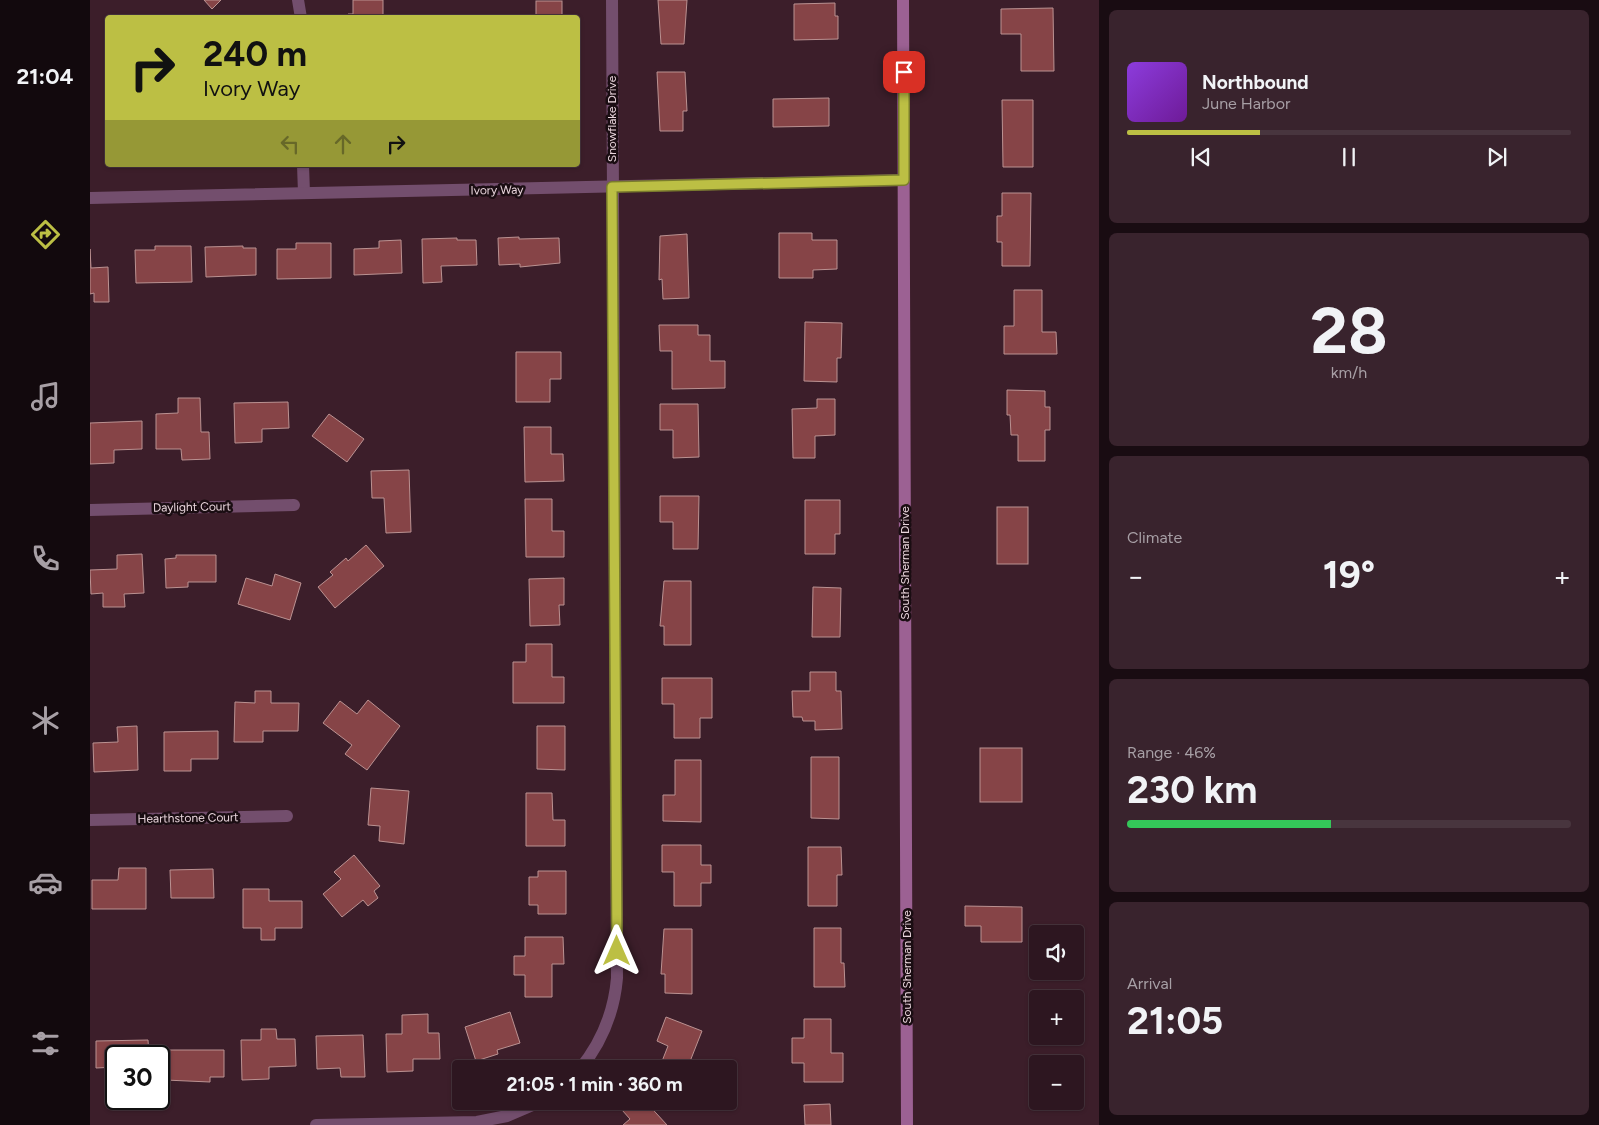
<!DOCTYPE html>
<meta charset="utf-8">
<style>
body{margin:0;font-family:Figtree,sans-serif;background:#39232d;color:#f1f3f6;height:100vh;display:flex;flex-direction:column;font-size:19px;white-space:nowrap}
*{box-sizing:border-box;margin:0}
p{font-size:16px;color:#a79fa5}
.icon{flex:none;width:28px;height:28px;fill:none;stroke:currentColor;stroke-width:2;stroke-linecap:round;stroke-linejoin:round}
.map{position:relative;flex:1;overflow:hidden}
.details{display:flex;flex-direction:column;gap:10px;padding:10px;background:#190c12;width:500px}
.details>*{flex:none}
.guide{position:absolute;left:15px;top:15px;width:475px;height:152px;border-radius:5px;box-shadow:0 1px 4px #0004,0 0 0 1px #48353e;background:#bcbf44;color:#111;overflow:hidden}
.tools{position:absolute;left:939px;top:925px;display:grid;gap:10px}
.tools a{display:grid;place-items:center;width:55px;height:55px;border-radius:5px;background:#2d1620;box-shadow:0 1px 4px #0004,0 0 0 1px #48353e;font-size:25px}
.speed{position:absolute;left:15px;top:1045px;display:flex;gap:10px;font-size:25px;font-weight:700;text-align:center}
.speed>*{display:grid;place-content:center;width:65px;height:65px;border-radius:50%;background:#2d1620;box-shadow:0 1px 4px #0004,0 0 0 1px #48353e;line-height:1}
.speed .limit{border:2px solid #111;border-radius:8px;background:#fff;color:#111}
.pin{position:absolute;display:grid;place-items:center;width:42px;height:42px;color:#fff;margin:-21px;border-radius:10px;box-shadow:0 2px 8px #0006}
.me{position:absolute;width:55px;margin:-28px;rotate:0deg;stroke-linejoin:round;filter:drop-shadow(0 0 4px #0008)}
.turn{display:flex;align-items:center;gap:18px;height:105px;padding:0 15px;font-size:22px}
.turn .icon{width:65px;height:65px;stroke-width:2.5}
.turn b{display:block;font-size:35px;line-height:42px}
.lanes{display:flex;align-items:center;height:48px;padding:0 15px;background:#0003;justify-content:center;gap:25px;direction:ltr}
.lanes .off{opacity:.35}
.big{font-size:38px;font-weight:700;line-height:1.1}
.details .tile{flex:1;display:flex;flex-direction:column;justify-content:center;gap:8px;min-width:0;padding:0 18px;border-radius:8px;background:#39232d}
.details .dial{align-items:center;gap:0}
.dial b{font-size:65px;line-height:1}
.song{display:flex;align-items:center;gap:15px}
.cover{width:60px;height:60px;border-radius:8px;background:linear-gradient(135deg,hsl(270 70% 55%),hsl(280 70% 35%))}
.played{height:5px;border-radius:2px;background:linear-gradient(90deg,#bcbf44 30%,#48353e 30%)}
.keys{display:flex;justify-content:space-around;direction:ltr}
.heat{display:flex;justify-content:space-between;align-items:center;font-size:28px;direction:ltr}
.charge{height:8px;border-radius:4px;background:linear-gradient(90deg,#34c759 46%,#48353e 0)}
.trip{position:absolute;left:362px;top:1060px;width:285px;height:50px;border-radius:5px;background:#2d1620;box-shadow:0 1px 4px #0004,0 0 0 1px #48353e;font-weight:700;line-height:50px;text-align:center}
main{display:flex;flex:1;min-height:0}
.menu{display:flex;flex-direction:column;width:90px;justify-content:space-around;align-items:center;background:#12090d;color:#a79fa5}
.menu .icon{width:35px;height:35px}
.menu .selected{color:#bcbf44}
.menu b{font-size:22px;color:#f1f3f6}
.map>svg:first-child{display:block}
</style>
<main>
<nav class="menu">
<b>21:04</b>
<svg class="icon selected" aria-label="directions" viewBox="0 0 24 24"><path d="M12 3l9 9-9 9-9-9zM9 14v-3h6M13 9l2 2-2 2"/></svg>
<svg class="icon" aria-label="music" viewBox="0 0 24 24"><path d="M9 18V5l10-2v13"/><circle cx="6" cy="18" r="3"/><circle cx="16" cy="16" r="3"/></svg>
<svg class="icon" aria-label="phone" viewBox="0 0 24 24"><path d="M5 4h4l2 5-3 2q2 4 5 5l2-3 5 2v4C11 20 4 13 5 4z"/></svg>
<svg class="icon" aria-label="climate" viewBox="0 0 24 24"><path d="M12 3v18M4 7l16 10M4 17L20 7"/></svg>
<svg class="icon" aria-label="car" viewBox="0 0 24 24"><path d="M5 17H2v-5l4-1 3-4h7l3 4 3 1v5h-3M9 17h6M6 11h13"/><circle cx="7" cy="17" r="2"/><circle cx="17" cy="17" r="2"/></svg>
<svg class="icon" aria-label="filters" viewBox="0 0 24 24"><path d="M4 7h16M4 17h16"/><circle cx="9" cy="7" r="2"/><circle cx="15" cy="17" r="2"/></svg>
</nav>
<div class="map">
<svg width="1009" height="1125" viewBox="0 0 1009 1125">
<rect width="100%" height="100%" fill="#3c1e2a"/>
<g fill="#864447" stroke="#bb9292">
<polygon points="114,0 131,0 122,9"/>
<polygon points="263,0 293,0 293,18 258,18 258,14 263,14"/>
<polygon points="568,0 597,0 594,44 571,44"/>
<rect x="446" y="1" width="26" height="17"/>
<polygon points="745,3 745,16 748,16 748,39 704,40 704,4"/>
<polygon points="963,8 964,71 931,71 931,34 911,34 911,9"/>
<polygon points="567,72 595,72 597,111 593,111 593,131 570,131"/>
<polygon points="739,98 739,126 683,127 683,99"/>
<polygon points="912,100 943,100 943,167 913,167"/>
<polygon points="912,193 941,193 940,266 912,266 912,242 907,242 907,216 912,216"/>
<polygon points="689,233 722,233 722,240 747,240 747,269 723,270 723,278 689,278"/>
<polygon points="597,234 599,298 573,299 572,279 569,280 570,236"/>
<polygon points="429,237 429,239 469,238 470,263 430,267 430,264 409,265 408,238"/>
<polygon points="367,238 367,240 386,240 387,265 351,266 352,282 333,283 332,239"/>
<polygon points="311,240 312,273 264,275 264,249 289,248 289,241"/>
<polygon points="206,243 241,243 241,278 187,279 187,249 206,249"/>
<polygon points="65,246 101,246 102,282 46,283 45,250 65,250"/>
<polygon points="153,246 153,248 166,248 166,275 116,277 115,247"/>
<polygon points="0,249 1,268 18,267 19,302 4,302 4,293 0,294"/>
<polygon points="924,290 952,290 952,332 966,332 967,354 914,354 914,326 924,326"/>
<polygon points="715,322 752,323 751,358 747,358 747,382 714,381"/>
<polygon points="569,325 608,325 608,335 620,335 620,361 635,361 635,388 582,389 582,351 570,351"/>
<polygon points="426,352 471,352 471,379 460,379 460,402 426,402"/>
<polygon points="917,390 955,391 955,407 960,407 960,430 955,430 955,461 928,461 928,435 921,435 920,415 917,415"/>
<polygon points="88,398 110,398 111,432 119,432 120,459 92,460 91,449 66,449 66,414 88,413"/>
<polygon points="727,399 745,399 745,435 725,436 725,458 703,458 702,409 727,408"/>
<polygon points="198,402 199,428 172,429 172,442 145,443 144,403"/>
<polygon points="570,404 608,404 609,457 583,458 583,430 570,430"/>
<polygon points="239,414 274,439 257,462 222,436"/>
<polygon points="52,421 52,449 24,450 24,463 0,464 0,423"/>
<polygon points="434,427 461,427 461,454 473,454 474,481 435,482"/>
<polygon points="319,470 321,532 296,533 294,498 282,498 281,471"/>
<polygon points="570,496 609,496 608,549 583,549 583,522 570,522"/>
<polygon points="435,499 462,499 462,531 474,531 474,557 436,557"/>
<polygon points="715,500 750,500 750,534 745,534 745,554 715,554"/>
<rect x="907" y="507" width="31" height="57"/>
<polygon points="276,545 294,566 245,608 228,587 243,575 240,572 256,558 258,561"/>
<polygon points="52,554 54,593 34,594 35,607 13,607 13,593 1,594 0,570 27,569 27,555"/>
<polygon points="86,555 126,555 126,582 98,582 98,587 76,588 75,559 86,558"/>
<polygon points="185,574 211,583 200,620 148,604 156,578 182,586"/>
<polygon points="474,578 474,605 469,605 470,625 440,626 439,579"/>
<polygon points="574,581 601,581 601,645 574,645 574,626 570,626"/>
<polygon points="723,587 751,588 750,637 722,637"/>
<polygon points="436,644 462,644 462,677 474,677 474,703 423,703 423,662 436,662"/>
<polygon points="720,672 746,672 746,691 751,691 752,729 725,730 725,721 713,721 712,717 703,717 702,691 720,691"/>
<polygon points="572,678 622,678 622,718 610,718 610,738 584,738 584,704 572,704"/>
<polygon points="165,691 181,691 181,703 209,703 208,731 173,731 173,742 144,742 145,702 165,703"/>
<polygon points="278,700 310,726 277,770 255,754 262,745 233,723 250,701 267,714"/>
<polygon points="47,726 48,770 4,772 3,743 28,742 27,727"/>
<polygon points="447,726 475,726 475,770 447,769"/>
<polygon points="128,731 128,759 101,759 101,771 74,771 74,732"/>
<rect x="890" y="748" width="42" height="54"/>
<polygon points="721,757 749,757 749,819 721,818"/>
<polygon points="585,760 611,760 611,822 573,821 573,795 585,795"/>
<polygon points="281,788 319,791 314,844 289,841 290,826 278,825"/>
<polygon points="436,793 462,793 463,820 475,820 475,846 436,846"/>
<polygon points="572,845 611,845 611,865 621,865 621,883 611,883 611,906 584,906 584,872 572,872"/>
<polygon points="718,847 751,847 752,875 747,875 747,906 718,906"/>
<polygon points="264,855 290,886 284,891 288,898 278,906 273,900 252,917 233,894 251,879 244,872"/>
<polygon points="29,868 56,868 56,909 2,909 2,880 28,880"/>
<polygon points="123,869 124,898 81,898 80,870"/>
<polygon points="448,871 476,871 476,914 448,914 448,905 439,905 439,877 448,877"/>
<polygon points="153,889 179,889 179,901 212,901 212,928 185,928 185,940 171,940 171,928 153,928"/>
<polygon points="875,906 932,907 932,942 891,942 891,926 875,926"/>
<polygon points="724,928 751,928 751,963 754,963 755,987 724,987"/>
<polygon points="574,929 602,929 602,994 575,993 575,974 571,974"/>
<polygon points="435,937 473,937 474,964 462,964 462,997 435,997 435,975 424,975 424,956 435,956"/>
<polygon points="420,1012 430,1043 407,1050 408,1054 386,1061 375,1027"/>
<polygon points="338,1014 338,1033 349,1033 350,1059 323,1059 323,1071 297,1072 296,1034 312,1034 312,1015"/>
<polygon points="576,1017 612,1031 597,1069 569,1069 578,1046 567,1041"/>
<polygon points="714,1019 741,1019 741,1053 753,1053 753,1082 714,1082 714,1063 702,1063 702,1038 714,1038"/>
<polygon points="171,1029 186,1029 187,1039 205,1039 206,1066 179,1067 179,1079 152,1080 151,1040 171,1040"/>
<polygon points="273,1035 275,1077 251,1077 250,1068 227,1069 226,1036"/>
<polygon points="58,1040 59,1056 26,1056 26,1067 6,1068 6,1041"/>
<polygon points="75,1050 134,1050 134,1077 120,1077 120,1082 75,1080"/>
<polygon points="541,1101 555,1101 577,1125 533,1125 540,1119 532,1110"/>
<polygon points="740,1104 741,1125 715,1125 714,1105"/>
</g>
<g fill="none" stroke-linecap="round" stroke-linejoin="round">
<g stroke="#734e6d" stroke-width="12">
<polyline points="208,0 211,18"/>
<polyline points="213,165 214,193"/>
<polyline points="0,198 814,180"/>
<polyline points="0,510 204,505"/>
<polyline points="0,820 197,816"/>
<path d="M490 1069C512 1042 524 1013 527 978L522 0"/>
<polyline points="226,1125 387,1122 417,1116 452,1101"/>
</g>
<polyline stroke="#9c6193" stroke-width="12" points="813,0 817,1125"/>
</g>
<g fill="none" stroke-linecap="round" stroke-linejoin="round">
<g stroke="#7a7c2c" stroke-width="12">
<polyline id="route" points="527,951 522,187 814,180 814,72"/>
</g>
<use href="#route" stroke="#bcbf44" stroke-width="9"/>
</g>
<g text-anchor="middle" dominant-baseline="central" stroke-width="5" stroke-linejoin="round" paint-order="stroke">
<g font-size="12" fill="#e9d5dc" stroke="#1a0d12">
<text transform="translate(522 119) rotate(-90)">Snowflake Drive</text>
<text transform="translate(407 190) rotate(-1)">Ivory Way</text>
<text transform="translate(102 507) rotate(-1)">Daylight Court</text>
<text transform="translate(815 563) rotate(-90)">South Sherman Drive</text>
<text transform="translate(98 818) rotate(-1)">Hearthstone Court</text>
<text transform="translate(817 967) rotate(-90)">South Sherman Drive</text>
</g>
</g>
</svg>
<div class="tools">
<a><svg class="icon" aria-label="sound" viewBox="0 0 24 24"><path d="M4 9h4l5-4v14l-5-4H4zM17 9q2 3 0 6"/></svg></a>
<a>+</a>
<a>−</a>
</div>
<div class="speed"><div class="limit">30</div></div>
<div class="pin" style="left:814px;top:72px;background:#d93025"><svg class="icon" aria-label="arrive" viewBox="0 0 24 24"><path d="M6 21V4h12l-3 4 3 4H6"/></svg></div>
<svg class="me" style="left:527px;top:951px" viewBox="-20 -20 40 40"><path d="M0-17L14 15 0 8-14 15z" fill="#bcbf44" stroke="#fff" stroke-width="4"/></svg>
<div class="trip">21:05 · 1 min · 360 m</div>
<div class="guide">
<div class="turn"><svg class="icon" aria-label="right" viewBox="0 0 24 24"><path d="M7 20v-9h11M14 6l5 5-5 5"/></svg><div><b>240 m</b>Ivory Way</div></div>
<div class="lanes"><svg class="icon off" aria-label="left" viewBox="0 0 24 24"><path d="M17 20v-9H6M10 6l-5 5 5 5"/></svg><svg class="icon off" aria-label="ahead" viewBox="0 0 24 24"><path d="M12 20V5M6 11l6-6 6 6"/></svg><svg class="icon" aria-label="right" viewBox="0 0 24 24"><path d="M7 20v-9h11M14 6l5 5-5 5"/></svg></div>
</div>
</div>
<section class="details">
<div class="tile">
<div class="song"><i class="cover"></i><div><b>Northbound</b><p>June Harbor</p></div></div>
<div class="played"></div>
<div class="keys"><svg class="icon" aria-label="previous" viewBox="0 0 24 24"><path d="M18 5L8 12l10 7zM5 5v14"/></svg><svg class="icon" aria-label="pause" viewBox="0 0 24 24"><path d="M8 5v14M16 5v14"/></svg><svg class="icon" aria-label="next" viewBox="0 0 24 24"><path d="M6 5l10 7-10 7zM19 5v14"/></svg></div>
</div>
<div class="tile dial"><b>28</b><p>km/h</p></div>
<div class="tile"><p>Climate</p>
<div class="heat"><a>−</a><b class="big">19°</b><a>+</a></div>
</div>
<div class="tile"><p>Range · 46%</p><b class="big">230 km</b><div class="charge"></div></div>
<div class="tile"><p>Arrival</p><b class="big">21:05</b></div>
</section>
</main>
